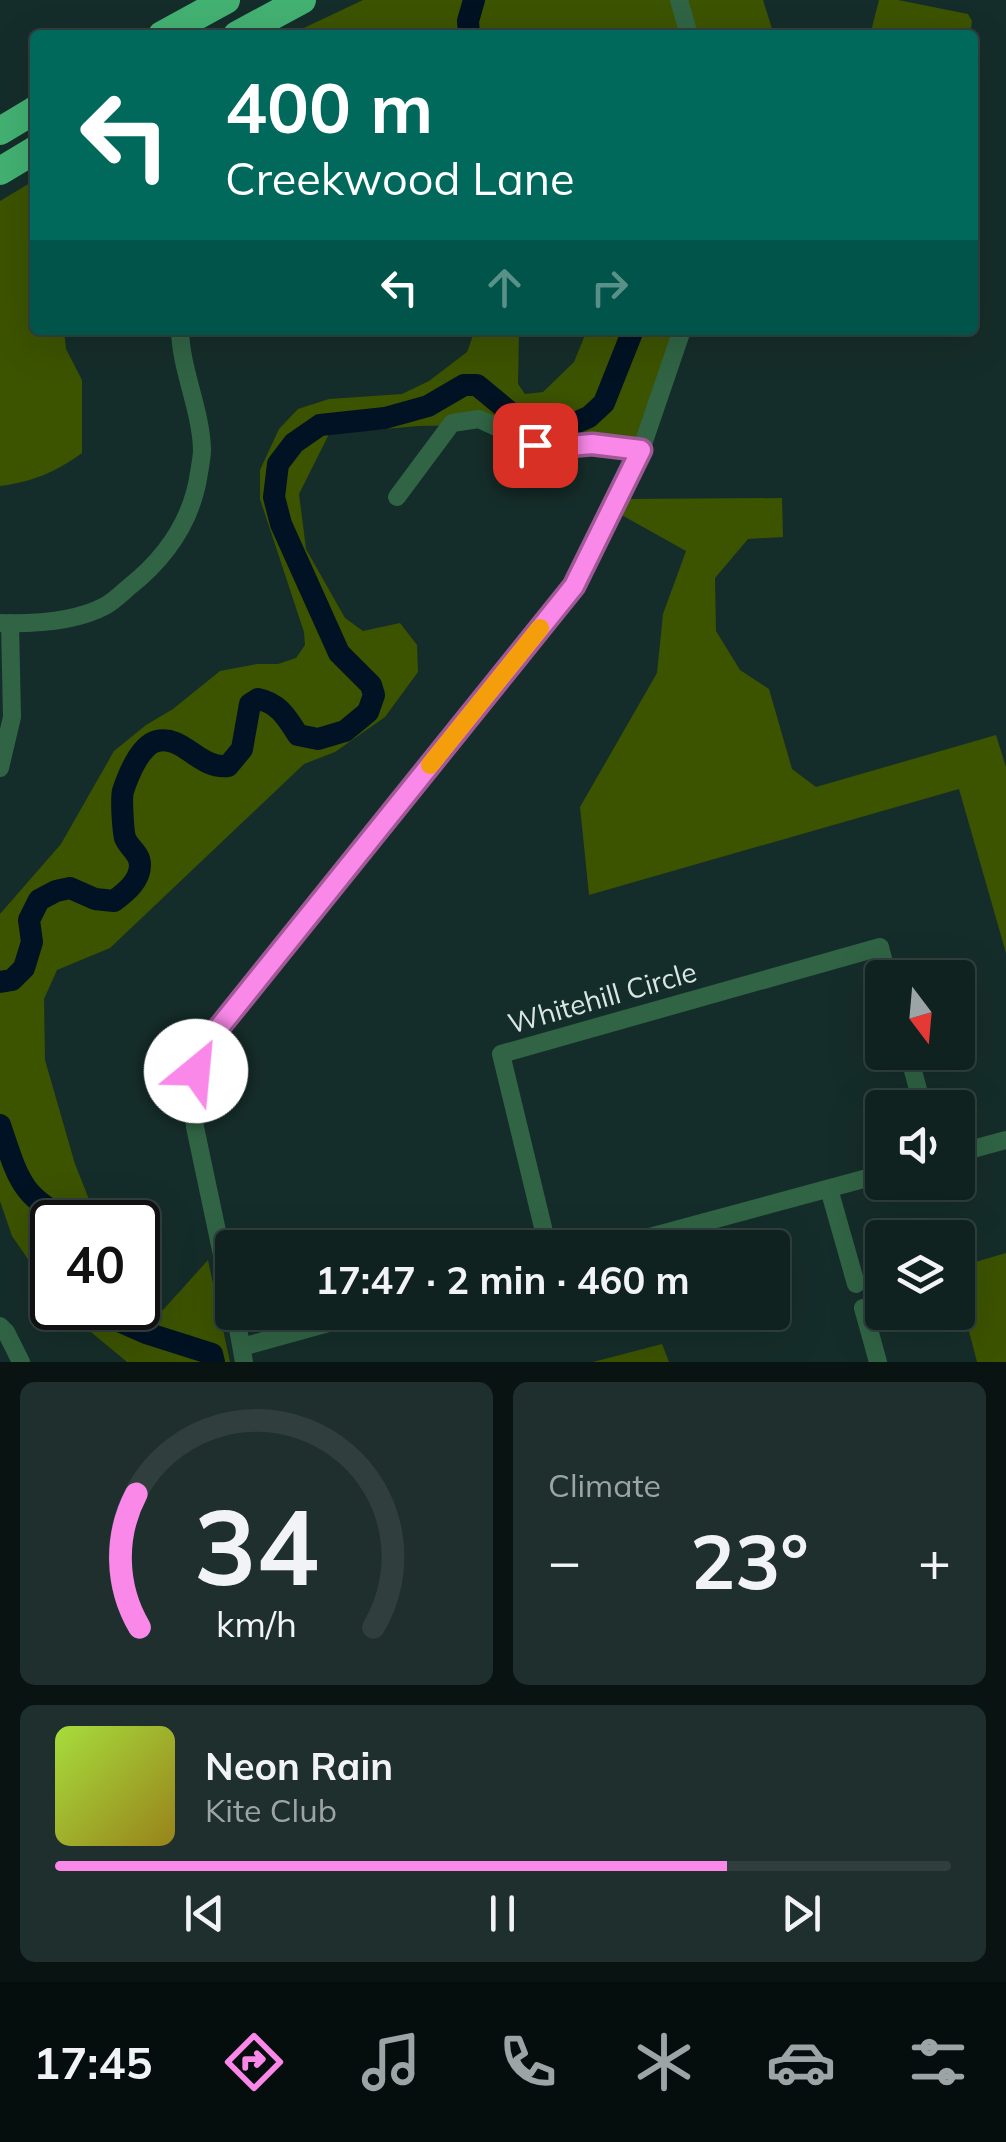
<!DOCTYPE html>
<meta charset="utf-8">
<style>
body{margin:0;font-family:Mulish,sans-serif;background:#1e2f2d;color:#f1f3f6;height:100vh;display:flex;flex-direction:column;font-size:38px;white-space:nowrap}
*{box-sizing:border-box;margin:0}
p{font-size:32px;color:#9ca4a5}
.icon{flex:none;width:55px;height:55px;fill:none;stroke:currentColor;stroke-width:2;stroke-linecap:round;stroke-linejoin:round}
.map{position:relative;height:1362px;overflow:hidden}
.panel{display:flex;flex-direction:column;gap:20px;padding:20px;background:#091312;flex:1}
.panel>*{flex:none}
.top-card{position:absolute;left:30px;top:30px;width:948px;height:305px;border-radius:10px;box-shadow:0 10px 40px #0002,0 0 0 2px #303f3e;background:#00695c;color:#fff;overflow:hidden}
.needle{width:65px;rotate:164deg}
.tools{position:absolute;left:865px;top:960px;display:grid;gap:20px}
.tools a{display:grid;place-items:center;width:110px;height:110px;border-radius:10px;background:#102220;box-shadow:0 10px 40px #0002,0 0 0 2px #303f3e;font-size:50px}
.speed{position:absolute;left:30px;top:1200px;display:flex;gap:20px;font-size:50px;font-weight:700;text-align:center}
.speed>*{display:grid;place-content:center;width:130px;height:130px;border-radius:50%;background:#102220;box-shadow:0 10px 40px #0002,0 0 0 2px #303f3e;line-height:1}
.speed .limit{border:5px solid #111;border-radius:15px;background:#fff;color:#111}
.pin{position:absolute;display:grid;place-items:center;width:85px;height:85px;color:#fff;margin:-42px;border-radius:20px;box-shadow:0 5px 15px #0006}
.me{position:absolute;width:110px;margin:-55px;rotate:28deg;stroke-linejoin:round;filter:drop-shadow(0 0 8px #0008)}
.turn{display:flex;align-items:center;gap:35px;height:210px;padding:0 30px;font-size:45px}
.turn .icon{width:130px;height:130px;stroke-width:2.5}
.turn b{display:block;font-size:70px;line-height:85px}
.lanes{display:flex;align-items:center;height:95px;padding:0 30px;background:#0003;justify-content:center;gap:50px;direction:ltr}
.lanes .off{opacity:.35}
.big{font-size:75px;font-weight:700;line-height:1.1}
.panel .card{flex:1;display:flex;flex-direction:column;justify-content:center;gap:15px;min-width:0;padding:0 35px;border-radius:15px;background:#1e2f2d}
.panel .dial{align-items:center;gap:0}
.dial svg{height:260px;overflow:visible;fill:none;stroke:#303f3e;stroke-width:7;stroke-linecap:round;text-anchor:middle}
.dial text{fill:#f1f3f6;stroke:none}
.song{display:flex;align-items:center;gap:30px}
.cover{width:120px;height:120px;border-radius:15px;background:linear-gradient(135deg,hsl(80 70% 55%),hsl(50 70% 35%))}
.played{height:10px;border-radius:5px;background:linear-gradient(90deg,#f988e9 75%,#303f3e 75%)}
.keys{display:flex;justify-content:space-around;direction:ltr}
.heat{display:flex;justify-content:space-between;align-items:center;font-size:55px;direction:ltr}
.panel .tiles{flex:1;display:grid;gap:20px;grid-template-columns:1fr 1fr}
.card:last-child{grid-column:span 2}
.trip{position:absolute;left:215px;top:1230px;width:575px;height:100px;border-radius:10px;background:#102220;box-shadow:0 10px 40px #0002,0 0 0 2px #303f3e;font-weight:700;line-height:100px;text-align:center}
.tab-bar{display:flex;height:160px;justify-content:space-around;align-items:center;background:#060e0d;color:#9ca4a5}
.tab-bar .icon{width:70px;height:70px}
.tab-bar .on{color:#f988e9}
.tab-bar b{font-size:45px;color:#f1f3f6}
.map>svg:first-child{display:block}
</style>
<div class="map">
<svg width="1006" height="1362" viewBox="0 0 1006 1362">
<rect width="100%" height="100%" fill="#152d2a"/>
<g fill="#3c5300">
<polygon points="363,0 763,0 774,35 289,35"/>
<polygon points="879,0 898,0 968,14 972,21 970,35 870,35"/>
<path d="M35 180V330H64L66 349 82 380V453C56 472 32 482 0 486V201Z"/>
<polygon points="475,330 519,330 518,384 525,394 543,392 574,362 587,330 687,330 644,455 586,451 479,425 418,426 329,434 299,494 306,549 345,618 363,631 400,623 417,645 418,672 385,717 335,752 304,764 110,948 57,970 44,999 45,1060 75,1164 98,1222 52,1222 52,1294 12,1236 0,1201 0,914 61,844 114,751 146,725 173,709 220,671 257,664 278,664 296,658 305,645 304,632 260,499 260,470 279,429 298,409 329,399 402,394 429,381 467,352"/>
<polygon points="782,498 783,537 748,539 715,578 716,631 740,670 769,689 792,769 816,787 996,735 1006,767 1006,953 959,789 589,895 580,807 657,673 663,614 686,551 618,513 625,499"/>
<polygon points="1006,1253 1006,1362 977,1362 958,1289 958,1267"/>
<polygon points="208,1260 230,1362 127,1362 62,1308 138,1308 138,1300 163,1310"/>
<polygon points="662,1344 669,1362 593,1362"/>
</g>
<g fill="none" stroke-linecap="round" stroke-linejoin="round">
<g stroke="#001223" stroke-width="22">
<polyline points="469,35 468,21 474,0"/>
<path d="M0 982 12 980 24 968 32 942 29 920 39 900 56 891 70 888 95 899 114 901C126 892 140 881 140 865 140 853 129 848 125 838 123 830 121 799 123 791 128 776 140 745 157 741 184 735 198 769 228 766L242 749 250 704 258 699C279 703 287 718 298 735L318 739 345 731 368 712 374 695 371 685 339 653 281 524 274 497 278 464 294 443 320 425 385 418 428 406 464 385H477L512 414 535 424 570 425 589 417 604 403 633 330"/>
<path d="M0 1125C18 1178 21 1200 76 1222"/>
<polyline points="93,1308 98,1312 146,1333 212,1354 214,1362"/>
</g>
<g stroke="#306444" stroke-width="18">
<polyline points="679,0 689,35"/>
<polyline points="397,497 452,423 479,419 535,445 558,447 592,444 641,450"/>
<path d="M0 623C33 624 75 622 105 606 114 601 122 593 129 587 167 557 192 521 199 473 200 466 202 457 202 450 201 409 181 371 180 330"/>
<polyline points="0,768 12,717 10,623"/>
<polyline points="908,1052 923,1108"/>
<polyline points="958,1153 1006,1140"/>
<polyline points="829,1189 856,1284"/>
<polyline points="548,1248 501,1054 880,947 888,978"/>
<polyline points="609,1248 882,1174"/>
<path d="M232 1302 195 1127C187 1058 207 1042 248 991L574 586 641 450 682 330"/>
<polyline points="863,1308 878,1362"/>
<polyline points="235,1312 244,1362"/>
<polyline points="0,1326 6,1332 21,1362"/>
<polyline points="242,1347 368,1312"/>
</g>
<g stroke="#43b172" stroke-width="28">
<polyline points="162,35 226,0"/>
<polyline points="237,35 302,0"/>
<polyline points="0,131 35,110"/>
<polyline points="0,171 35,150"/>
</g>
</g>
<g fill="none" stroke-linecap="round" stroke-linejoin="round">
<g stroke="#a25897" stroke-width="25">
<polyline id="route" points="196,1071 201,1052 221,1025 574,586 641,450 592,444 558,447 535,445"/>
</g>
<use href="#route" stroke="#f988e9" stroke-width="18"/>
<polyline stroke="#f59e0b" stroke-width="18" points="430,765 540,628"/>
</g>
<g text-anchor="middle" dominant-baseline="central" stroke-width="10" stroke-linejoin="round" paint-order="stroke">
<g font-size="28" fill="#d9e7e4" stroke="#152d2a">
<text transform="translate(602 997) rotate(-16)">Whitehill Circle</text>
</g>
</g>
</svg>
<div class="tools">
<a><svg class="needle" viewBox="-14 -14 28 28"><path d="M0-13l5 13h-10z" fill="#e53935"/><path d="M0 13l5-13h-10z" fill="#9ca4a5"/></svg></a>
<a><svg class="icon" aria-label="sound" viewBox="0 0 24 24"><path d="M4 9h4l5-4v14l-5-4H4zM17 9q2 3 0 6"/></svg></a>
<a><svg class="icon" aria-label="layers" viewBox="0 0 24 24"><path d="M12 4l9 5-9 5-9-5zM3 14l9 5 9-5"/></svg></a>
</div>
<div class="speed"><div class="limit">40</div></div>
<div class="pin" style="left:535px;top:445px;background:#d93025"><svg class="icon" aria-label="arrive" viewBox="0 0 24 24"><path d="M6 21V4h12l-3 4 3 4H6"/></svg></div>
<svg class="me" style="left:196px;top:1071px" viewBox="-20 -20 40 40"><circle r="19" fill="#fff"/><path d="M0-13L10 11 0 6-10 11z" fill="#f988e9"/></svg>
<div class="trip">17:47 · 2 min · 460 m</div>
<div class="top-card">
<div class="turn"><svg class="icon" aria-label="left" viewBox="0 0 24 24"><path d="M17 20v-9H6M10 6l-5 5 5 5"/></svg><div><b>400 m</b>Creekwood Lane</div></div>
<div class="lanes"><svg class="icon" aria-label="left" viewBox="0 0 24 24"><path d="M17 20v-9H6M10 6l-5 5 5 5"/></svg><svg class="icon off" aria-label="ahead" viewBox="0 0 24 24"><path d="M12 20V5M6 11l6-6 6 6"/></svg><svg class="icon off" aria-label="right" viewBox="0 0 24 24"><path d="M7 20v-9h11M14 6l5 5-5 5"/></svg></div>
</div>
</div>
<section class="panel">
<div class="tiles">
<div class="card dial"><svg viewBox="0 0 100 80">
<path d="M14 69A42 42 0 1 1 86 69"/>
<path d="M14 69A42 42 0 0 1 13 28" stroke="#f988e9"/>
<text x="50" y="56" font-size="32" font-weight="700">34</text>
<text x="50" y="72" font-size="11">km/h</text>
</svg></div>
<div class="card"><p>Climate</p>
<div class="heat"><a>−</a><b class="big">23°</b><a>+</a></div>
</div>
<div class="card">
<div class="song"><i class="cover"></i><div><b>Neon Rain</b><p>Kite Club</p></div></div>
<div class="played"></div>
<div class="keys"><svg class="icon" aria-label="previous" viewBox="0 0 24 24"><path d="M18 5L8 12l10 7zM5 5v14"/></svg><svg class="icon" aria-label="pause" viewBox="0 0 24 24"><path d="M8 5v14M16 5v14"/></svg><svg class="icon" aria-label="next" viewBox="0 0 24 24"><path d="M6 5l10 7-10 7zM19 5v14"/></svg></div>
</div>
</div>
</section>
<nav class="tab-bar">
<b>17:45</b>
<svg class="icon on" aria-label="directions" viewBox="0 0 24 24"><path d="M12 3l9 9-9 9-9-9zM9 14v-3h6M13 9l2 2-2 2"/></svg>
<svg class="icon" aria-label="music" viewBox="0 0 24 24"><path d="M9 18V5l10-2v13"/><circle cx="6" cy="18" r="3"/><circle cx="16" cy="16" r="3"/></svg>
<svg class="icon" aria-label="phone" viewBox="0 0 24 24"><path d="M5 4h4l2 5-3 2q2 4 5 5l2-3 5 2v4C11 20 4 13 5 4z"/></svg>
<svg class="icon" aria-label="climate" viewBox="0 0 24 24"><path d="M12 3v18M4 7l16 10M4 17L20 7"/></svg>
<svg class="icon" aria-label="car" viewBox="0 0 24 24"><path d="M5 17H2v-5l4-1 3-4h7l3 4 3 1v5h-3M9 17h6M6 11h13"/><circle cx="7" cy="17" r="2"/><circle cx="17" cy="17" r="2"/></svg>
<svg class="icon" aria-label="filters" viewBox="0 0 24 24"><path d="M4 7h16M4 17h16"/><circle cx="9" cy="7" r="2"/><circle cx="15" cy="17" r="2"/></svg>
</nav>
